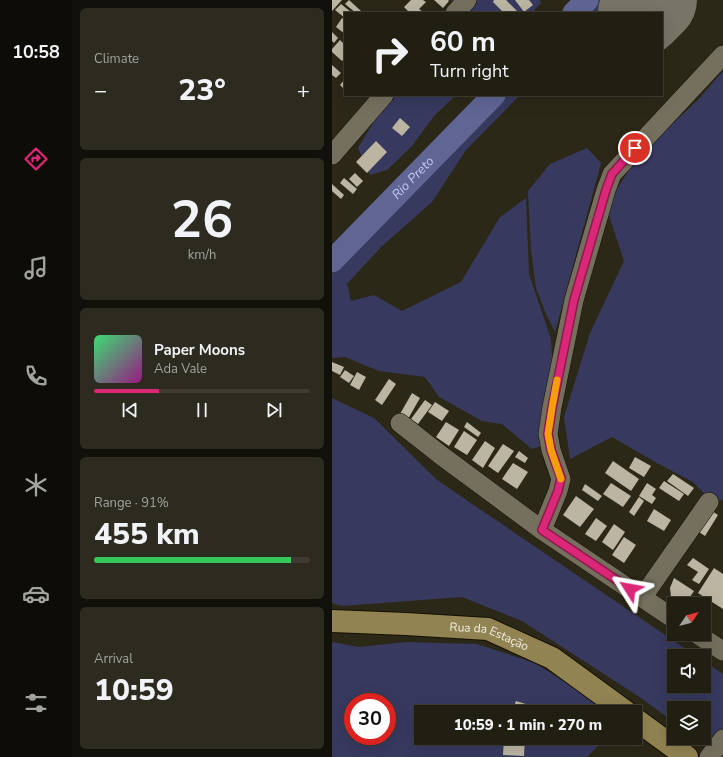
<!DOCTYPE html>
<meta charset="utf-8">
<style>
body{margin:0;font-family:"Nunito Sans",sans-serif;background:#2d2b20;color:#f1f3f6;height:100vh;display:flex;flex-direction:column;font-size:15px;white-space:nowrap}
*{box-sizing:border-box;margin:0}
p{font-size:13px;color:#a2a29f}
.icon{flex:none;width:22px;height:22px;fill:none;stroke:currentColor;stroke-width:2;stroke-linecap:round;stroke-linejoin:round}
.map{position:relative;flex:1;overflow:hidden}
.panel{display:flex;flex-direction:column;gap:8px;padding:8px;background:#12100a;width:260px}
.panel>*{flex:none}
.banner{position:absolute;left:12px;top:12px;width:319px;height:84px;border-radius:0px;box-shadow:0 4px 16px #0002,0 0 0 1px #3e3c32;background:#211e12;color:#f1f3f6;overflow:hidden}
.needle{width:26px;rotate:55deg}
.controls{position:absolute;left:335px;top:597px;display:grid;gap:8px}
.controls a{display:grid;place-items:center;width:44px;height:44px;border-radius:0px;background:#211e12;box-shadow:0 4px 16px #0002,0 0 0 1px #3e3c32;font-size:20px}
.speed{position:absolute;left:12px;top:693px;display:flex;gap:8px;font-size:20px;font-weight:700;text-align:center}
.speed>*{display:grid;place-content:center;width:52px;height:52px;border-radius:50%;background:#211e12;box-shadow:0 4px 16px #0002,0 0 0 1px #3e3c32;line-height:1}
.speed .limit{border:6px solid #d22;background:#fff;color:#111}
.pin{position:absolute;display:grid;place-items:center;width:34px;height:34px;color:#fff;margin:-17px;border:2px solid #fff;border-radius:50%;box-shadow:0 1px 4px #0007}
.me{position:absolute;width:44px;margin:-22px;rotate:304deg;stroke-linejoin:round;filter:drop-shadow(0 0 3px #0008)}
.turn{display:flex;align-items:center;gap:14px;height:84px;padding:0 20px;font-size:18px}
.turn .icon{width:52px;height:52px;stroke-width:2.5}
.turn b{display:block;font-size:28px;line-height:34px}
.big{font-size:30px;font-weight:800;line-height:1.1}
.panel .tile{flex:1;display:flex;flex-direction:column;justify-content:center;gap:6px;min-width:0;padding:0 14px;border-radius:6px;background:#2d2b20}
.panel .dial{align-items:center;gap:0}
.dial b{font-size:52px;line-height:1}
.song{display:flex;align-items:center;gap:12px}
.cover{width:48px;height:48px;border-radius:6px;background:linear-gradient(135deg,hsl(140 70% 55%),hsl(310 70% 35%))}
.played{height:4px;border-radius:2px;background:linear-gradient(90deg,#db2777 30%,#3e3c32 30%)}
.keys{display:flex;justify-content:space-around;direction:ltr}
.heat{display:flex;justify-content:space-between;align-items:center;font-size:22px;direction:ltr}
.charge{height:6px;border-radius:3px;background:linear-gradient(90deg,#34c759 91%,#3e3c32 0)}
.trip{position:absolute;left:82px;top:705px;width:228px;height:40px;border-radius:0px;background:#211e12;box-shadow:0 4px 16px #0002,0 0 0 1px #3e3c32;font-weight:800;line-height:40px;text-align:center}
main{display:flex;flex:1;min-height:0}
.tab-bar{display:flex;flex-direction:column;width:72px;justify-content:space-around;align-items:center;background:#0d0c07;color:#a2a29f}
.tab-bar .icon{width:28px;height:28px}
.tab-bar .current{color:#db2777}
.tab-bar b{font-size:18px;color:#f1f3f6}
.map>svg:first-child{display:block}
</style>
<main>
<nav class="tab-bar">
<b>10:58</b>
<svg class="icon current" aria-label="directions" viewBox="0 0 24 24"><path d="M12 3l9 9-9 9-9-9zM9 14v-3h6M13 9l2 2-2 2"/></svg>
<svg class="icon" aria-label="music" viewBox="0 0 24 24"><path d="M9 18V5l10-2v13"/><circle cx="6" cy="18" r="3"/><circle cx="16" cy="16" r="3"/></svg>
<svg class="icon" aria-label="phone" viewBox="0 0 24 24"><path d="M5 4h4l2 5-3 2q2 4 5 5l2-3 5 2v4C11 20 4 13 5 4z"/></svg>
<svg class="icon" aria-label="climate" viewBox="0 0 24 24"><path d="M12 3v18M4 7l16 10M4 17L20 7"/></svg>
<svg class="icon" aria-label="car" viewBox="0 0 24 24"><path d="M5 17H2v-5l4-1 3-4h7l3 4 3 1v5h-3M9 17h6M6 11h13"/><circle cx="7" cy="17" r="2"/><circle cx="17" cy="17" r="2"/></svg>
<svg class="icon" aria-label="filters" viewBox="0 0 24 24"><path d="M4 7h16M4 17h16"/><circle cx="9" cy="7" r="2"/><circle cx="15" cy="17" r="2"/></svg>
</nav>
<section class="panel">
<div class="tile"><p>Climate</p>
<div class="heat"><a>−</a><b class="big">23°</b><a>+</a></div>
</div>
<div class="tile dial"><b>26</b><p>km/h</p></div>
<div class="tile">
<div class="song"><i class="cover"></i><div><b>Paper Moons</b><p>Ada Vale</p></div></div>
<div class="played"></div>
<div class="keys"><svg class="icon" aria-label="previous" viewBox="0 0 24 24"><path d="M18 5L8 12l10 7zM5 5v14"/></svg><svg class="icon" aria-label="pause" viewBox="0 0 24 24"><path d="M8 5v14M16 5v14"/></svg><svg class="icon" aria-label="next" viewBox="0 0 24 24"><path d="M6 5l10 7-10 7zM19 5v14"/></svg></div>
</div>
<div class="tile"><p>Range · 91%</p><b class="big">455 km</b><div class="charge"></div></div>
<div class="tile"><p>Arrival</p><b class="big">10:59</b></div>
</section>
<div class="map">
<svg width="391" height="757" viewBox="0 0 391 757">
<rect width="100%" height="100%" fill="#2c2818"/>
<g fill="#37395f" fill-rule="evenodd">
<polygon points="118,0 208,0 209,3 200,13 132,13"/>
<polygon points="267,0 283,0 270,13 255,13"/>
<polygon points="391,71 391,500 380,502 361,482 323,462 280,437 238,459 232,417 258,333 292,261 274,206 306,156 366,100"/>
<polygon points="61,95 124,95 102,116 80,146 55,170 38,175 26,148 47,113 62,99"/>
<polygon points="175,95 188,95 134,150 100,202 49,247 15,284 19,301 42,295 70,311 129,282 168,217 194,198 197,274 219,339 221,374 212,445 200,449 170,424 150,421 107,397 93,377 47,371 13,357 0,358 0,274"/>
<polygon points="255,148 269,163 223,332 214,314 204,288 199,250 196,191 218,164"/>
<polygon points="0,398 42,418 105,480 364,656 342,656 342,686 372,686 372,661 391,674 391,757 364,738 372,738 372,708 342,708 342,722 306,696 190,621 130,597 10,606 0,603"/>
<path d="M0 642 27 647 74 642 145 644 203 663 264 702 269 712H89V738H272L271 741 255 757H0ZM21 702H55V736H21Z"/>
</g>
<g fill="none" stroke-linecap="round" stroke-linejoin="round">
<g stroke="#616594" stroke-width="23">
<polyline points="242,13 255,0"/>
<path id="s1" d="M0 261 162 95"/>
</g>
<polyline stroke="#787466" stroke-width="86" points="309,13 322,0"/>
</g>
<g fill="#bbb5a2">
<polygon points="0,0 10,0 0,11"/>
<polygon points="17,0 29,11 28,13 24,13 13,4"/>
<polygon points="79,0 91,0 94,2 87,9 91,12 90,13 78,13 72,7"/>
<polygon points="102,0 116,0 117,1 111,8"/>
<polygon points="162,0 174,0 185,11 184,13 172,13 161,2"/>
<polygon points="183,0 197,0 201,5 192,12"/>
<polygon points="9,4 19,12 18,13 13,13 13,18 3,10"/>
<polygon points="10,18 13,20 13,34 4,27"/>
<polygon points="0,32 6,38 2,43 0,41"/>
<polygon points="8,40 13,45 13,58 10,61 0,52 0,49"/>
<polygon points="0,65 9,73 4,78 0,75"/>
<polygon points="13,79 13,90 8,85"/>
<polygon points="68,118 78,127 70,136 60,128"/>
<polygon points="44,141 55,152 35,173 24,162"/>
<polygon points="23,173 31,181 25,187 17,179"/>
<polygon points="12,178 25,189 21,194 8,183"/>
<polygon points="0,184 12,195 9,199 0,191"/>
<polygon points="0,362 12,367 8,375 0,371"/>
<polygon points="13,370 22,376 17,383 8,377"/>
<polygon points="25,372 34,377 27,390 18,385"/>
<polygon points="57,379 64,384 50,405 43,400"/>
<polygon points="80,393 88,398 76,419 68,414"/>
<polygon points="93,400 100,405 86,424 79,419"/>
<polygon points="103,402 117,411 110,421 96,412"/>
<polygon points="114,422 127,430 117,446 104,437"/>
<polygon points="135,422 149,433 146,437 132,427"/>
<polygon points="132,431 145,440 135,455 122,447"/>
<polygon points="153,441 163,448 151,468 140,460"/>
<polygon points="171,444 182,451 166,473 156,466"/>
<polygon points="187,451 196,458 193,463 183,457"/>
<polygon points="303,457 319,466 312,477 297,468"/>
<polygon points="281,461 307,479 299,491 273,473"/>
<polygon points="181,463 196,472 185,489 170,479"/>
<polygon points="341,474 362,488 356,496 335,481"/>
<polygon points="332,481 352,494 347,501 327,488"/>
<polygon points="279,483 299,496 291,507 271,494"/>
<polygon points="315,483 324,489 320,495 324,498 320,504 307,496"/>
<polygon points="253,484 270,496 266,501 250,490"/>
<polygon points="244,496 262,509 248,527 231,515"/>
<polygon points="307,497 312,501 302,516 297,512"/>
<polygon points="322,509 339,520 332,531 315,521"/>
<polygon points="380,511 386,515 373,536 367,532"/>
<polygon points="264,518 275,526 264,541 253,534"/>
<polygon points="282,524 293,532 281,550 270,542"/>
<polygon points="292,537 304,545 292,563 280,555"/>
<polygon points="361,558 377,569 367,584 360,580 366,572 355,565"/>
<polygon points="382,568 391,574 391,609 366,593"/>
<polygon points="342,578 362,591 353,604 350,604 339,597 338,588"/>
<polygon points="184,701 197,705 195,712 180,712"/>
<polygon points="172,738 193,738 192,756 171,755"/>
</g>
<g fill="none" stroke-linecap="round" stroke-linejoin="round">
<g stroke="#151003" stroke-width="20">
<g id="minor">
<polyline points="123,13 135,0"/>
<polyline points="0,155 52,95"/>
<polyline points="68,423 110,456 210,530 342,619"/>
<polyline points="210,530 226,491 229,479 219,450 216,434 220,407 242,300 274,190 280,174 391,55"/>
<polyline points="310,598 377,502"/>
<polyline points="365,634 391,651"/>
<polyline points="377,757 391,739"/>
</g>
</g>
<g stroke="#151003" stroke-width="24">
<g id="major">
<path id="s2" d="M0 621 74 624 156 629 220 658 294 712"/>
<polyline points="303,719 355,757"/>
</g>
</g>
<use href="#minor" stroke="#75705e" stroke-width="19"/>
<use href="#major" stroke="#928352" stroke-width="22"/>
</g>
<g fill="none" stroke-linecap="round" stroke-linejoin="round">
<g stroke="#8e194d" stroke-width="10">
<polyline id="route" points="298,589 210,530 226,491 229,478 219,450 216,434 220,408 242,300 274,190 280,174 303,148"/>
</g>
<use href="#route" stroke="#db2777" stroke-width="7"/>
<polyline stroke="#f59e0b" stroke-width="7" points="225,380 220,408 216,434 219,450 229,479"/>
</g>
<g text-anchor="middle" dominant-baseline="central" stroke-width="4" stroke-linejoin="round" paint-order="stroke">
<g font-size="12" fill="#f0ede3" stroke="#231e0f">
<text stroke="none"><textPath href="#s2" startOffset="159">Rua da Estação</textPath></text>
</g>
<g font-size="13" font-style="italic" fill="#c1c7f3" stroke="#231e0f">
<text stroke="none"><textPath href="#s1" startOffset="116">Rio Preto</textPath></text>
</g>
</g>
</svg>
<div class="controls">
<a><svg class="needle" viewBox="-14 -14 28 28"><path d="M0-13l5 13h-10z" fill="#e53935"/><path d="M0 13l5-13h-10z" fill="#a2a29f"/></svg></a>
<a><svg class="icon" aria-label="sound" viewBox="0 0 24 24"><path d="M4 9h4l5-4v14l-5-4H4zM17 9q2 3 0 6"/></svg></a>
<a><svg class="icon" aria-label="layers" viewBox="0 0 24 24"><path d="M12 4l9 5-9 5-9-5zM3 14l9 5 9-5"/></svg></a>
</div>
<div class="speed"><div class="limit">30</div></div>
<div class="pin" style="left:303px;top:148px;background:#d93025"><svg class="icon" aria-label="arrive" viewBox="0 0 24 24"><path d="M6 21V4h12l-3 4 3 4H6"/></svg></div>
<svg class="me" style="left:298px;top:589px" viewBox="-20 -20 40 40"><path d="M0-17L14 15 0 8-14 15z" fill="#db2777" stroke="#fff" stroke-width="4"/></svg>
<div class="trip">10:59 · 1 min · 270 m</div>
<div class="banner">
<div class="turn"><svg class="icon" aria-label="right" viewBox="0 0 24 24"><path d="M7 20v-9h11M14 6l5 5-5 5"/></svg><div><b>60 m</b>Turn right</div></div>
</div>
</div>
</main>
